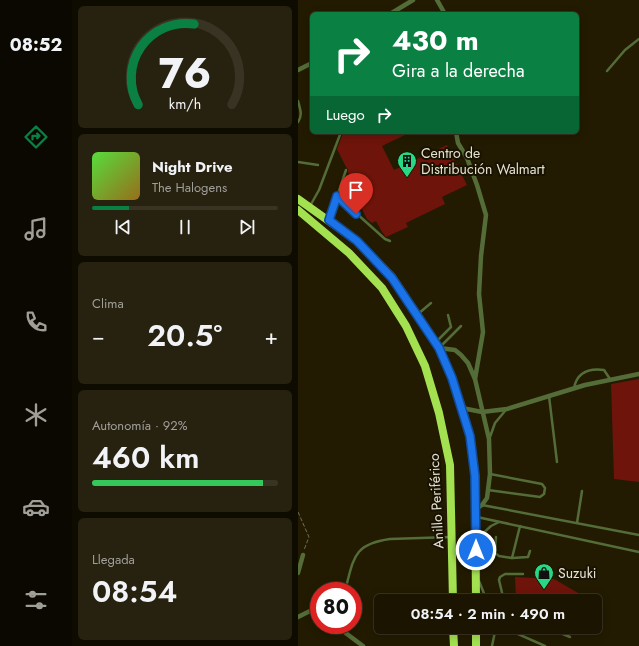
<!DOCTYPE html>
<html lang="es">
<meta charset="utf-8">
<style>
body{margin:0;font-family:Jost,sans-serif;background:#272110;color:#f1f3f6;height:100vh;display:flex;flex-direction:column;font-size:15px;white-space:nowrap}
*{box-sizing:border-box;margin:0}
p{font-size:13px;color:#9f9e99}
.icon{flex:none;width:22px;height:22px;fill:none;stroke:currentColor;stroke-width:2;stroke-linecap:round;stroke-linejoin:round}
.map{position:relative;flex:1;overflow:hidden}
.details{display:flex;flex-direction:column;gap:6px;padding:6px;background:#0e0b01;width:226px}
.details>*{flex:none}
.top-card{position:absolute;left:12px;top:12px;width:269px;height:122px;border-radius:6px;box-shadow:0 2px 10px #0003,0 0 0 1px #383323;background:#0b8043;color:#fff;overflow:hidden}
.speed{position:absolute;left:12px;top:582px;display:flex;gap:8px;font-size:20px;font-weight:700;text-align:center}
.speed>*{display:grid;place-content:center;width:52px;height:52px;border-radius:50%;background:#1a1401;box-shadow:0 2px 10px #0003,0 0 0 1px #383323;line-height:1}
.speed .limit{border:6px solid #d22;background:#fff;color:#111}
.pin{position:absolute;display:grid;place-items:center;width:34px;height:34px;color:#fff;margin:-41px -17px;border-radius:50% 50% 50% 0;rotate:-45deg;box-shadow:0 0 4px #0007}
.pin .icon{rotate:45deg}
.me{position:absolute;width:44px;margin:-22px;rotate:0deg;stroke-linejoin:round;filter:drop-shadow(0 0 3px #0008)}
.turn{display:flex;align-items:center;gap:14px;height:84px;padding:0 16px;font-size:18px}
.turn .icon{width:52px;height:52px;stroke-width:2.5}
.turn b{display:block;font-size:28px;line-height:34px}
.then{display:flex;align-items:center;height:38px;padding:0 16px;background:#0003;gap:8px;font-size:15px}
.big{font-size:30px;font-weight:600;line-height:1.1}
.details .tile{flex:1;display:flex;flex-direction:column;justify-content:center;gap:6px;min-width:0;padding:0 14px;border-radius:6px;background:#272110}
.details .dial{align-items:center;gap:0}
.dial svg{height:104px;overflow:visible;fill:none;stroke:#383323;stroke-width:7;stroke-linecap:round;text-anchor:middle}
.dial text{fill:#f1f3f6;stroke:none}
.song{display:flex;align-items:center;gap:12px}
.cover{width:48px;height:48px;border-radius:6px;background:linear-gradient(135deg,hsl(110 70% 55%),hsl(40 70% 35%))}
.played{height:4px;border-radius:2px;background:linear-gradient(90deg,#0b8043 20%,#383323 20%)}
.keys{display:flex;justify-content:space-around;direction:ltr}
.heat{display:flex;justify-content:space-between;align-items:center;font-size:22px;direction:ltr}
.charge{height:6px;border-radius:3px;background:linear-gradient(90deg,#34c759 92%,#383323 0)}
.trip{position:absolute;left:76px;top:594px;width:228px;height:40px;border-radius:6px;background:#1a1401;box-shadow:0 2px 10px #0003,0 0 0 1px #383323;font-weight:600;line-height:40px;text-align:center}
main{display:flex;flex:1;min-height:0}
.tab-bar{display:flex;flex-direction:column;width:72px;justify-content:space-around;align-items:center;background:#0a0800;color:#9f9e99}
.tab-bar .icon{width:28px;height:28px}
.tab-bar .current{color:#0b8043}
.tab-bar b{font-size:18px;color:#f1f3f6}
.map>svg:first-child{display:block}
</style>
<main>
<nav class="tab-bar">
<b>08:52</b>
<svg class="icon current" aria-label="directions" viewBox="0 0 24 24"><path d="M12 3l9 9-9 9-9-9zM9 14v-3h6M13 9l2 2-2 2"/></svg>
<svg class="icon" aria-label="music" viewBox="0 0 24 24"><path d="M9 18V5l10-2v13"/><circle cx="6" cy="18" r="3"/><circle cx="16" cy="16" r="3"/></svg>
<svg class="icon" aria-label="phone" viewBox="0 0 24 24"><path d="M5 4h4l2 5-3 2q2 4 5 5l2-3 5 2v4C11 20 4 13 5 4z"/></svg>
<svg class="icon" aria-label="climate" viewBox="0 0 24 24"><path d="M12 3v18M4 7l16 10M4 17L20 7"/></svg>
<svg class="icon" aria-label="car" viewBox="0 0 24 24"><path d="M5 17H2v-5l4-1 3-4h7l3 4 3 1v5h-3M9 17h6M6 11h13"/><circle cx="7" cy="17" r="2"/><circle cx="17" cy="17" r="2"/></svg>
<svg class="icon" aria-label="filters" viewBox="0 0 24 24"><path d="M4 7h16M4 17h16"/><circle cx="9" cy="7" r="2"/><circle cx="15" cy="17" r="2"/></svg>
</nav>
<section class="details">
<div class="tile dial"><svg viewBox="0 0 100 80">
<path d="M14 69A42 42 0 1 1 86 69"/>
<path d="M14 69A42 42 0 0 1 57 7" stroke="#0b8043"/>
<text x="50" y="56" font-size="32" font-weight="700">76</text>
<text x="50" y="72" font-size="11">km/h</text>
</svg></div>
<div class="tile">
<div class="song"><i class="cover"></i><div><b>Night Drive</b><p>The Halogens</p></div></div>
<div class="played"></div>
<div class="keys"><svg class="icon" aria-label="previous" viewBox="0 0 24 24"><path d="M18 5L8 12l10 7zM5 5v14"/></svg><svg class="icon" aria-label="pause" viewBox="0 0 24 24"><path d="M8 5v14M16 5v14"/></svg><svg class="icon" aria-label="next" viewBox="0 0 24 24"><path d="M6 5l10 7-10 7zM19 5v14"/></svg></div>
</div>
<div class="tile"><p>Clima</p>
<div class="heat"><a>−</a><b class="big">20.5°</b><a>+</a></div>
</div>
<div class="tile"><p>Autonomía · 92%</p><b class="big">460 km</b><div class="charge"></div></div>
<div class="tile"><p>Llegada</p><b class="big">08:54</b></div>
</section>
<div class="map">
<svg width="341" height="646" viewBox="0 0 341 646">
<rect width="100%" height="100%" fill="#221b01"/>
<g fill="#6e140a">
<polygon points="48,132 113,132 84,146 96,170 149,145 169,185 144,197 147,204 108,223 110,227 88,237 84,232 78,221 74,223 69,219 64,209 61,210 53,195 55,194 54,190 58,188 50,172 50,169 48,167 39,149 45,133"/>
<polygon points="341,379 341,482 316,479 313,384"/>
<polygon points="217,577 256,579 294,601 218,601"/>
<polygon points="262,627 284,627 280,635"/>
</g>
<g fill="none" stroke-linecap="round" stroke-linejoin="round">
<polyline stroke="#726d57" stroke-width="1" stroke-dasharray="4 2" stroke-linecap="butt" points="0,512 11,537 6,550"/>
<g stroke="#546d38" stroke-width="2.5">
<polyline points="309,71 327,50 341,39"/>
<path d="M0 101C2 109 5 115 0 122"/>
<polyline points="0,162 20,165"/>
<polyline points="39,196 87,239 92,241"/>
<polyline points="12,206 21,190 43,132"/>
<polyline points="31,220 48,170"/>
<polyline points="120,314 133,303"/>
<polyline points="138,342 153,327 150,315"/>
<polyline points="142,347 163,326"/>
<path d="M276 388C279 373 290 368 306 370L312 379"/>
<polyline points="251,396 259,462"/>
<polyline points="192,437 197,423 207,411"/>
<polyline points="190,490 242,497 246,494 247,488 244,484 192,474"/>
<polyline points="184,505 341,535"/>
<polyline points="179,517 341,552"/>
<polyline points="279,523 284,491"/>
<polyline points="198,537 197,553 201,556 214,558 222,526"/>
<polyline points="180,538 193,526 201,522"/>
<polyline points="214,558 230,557 232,551"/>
<polyline points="181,581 189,601"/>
<path d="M48 587C56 557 56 544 92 539L153 537"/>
<polyline points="206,601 201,580 202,577 207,574 225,574"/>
<polyline points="204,627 247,646"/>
<polyline points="248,627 272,637"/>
<polyline points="194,646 198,627"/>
</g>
<g stroke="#546d38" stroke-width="4.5">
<polyline points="139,0 147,14"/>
<polyline points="92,14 115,0"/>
<polyline points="0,70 14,63"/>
<polyline points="158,132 160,143 169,158 179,185 188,215 183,256 181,294 185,332 177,379"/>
<polyline points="141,348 157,350 163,355 170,363 177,379 191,439 192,474 189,498 184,505 178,509"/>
<polyline points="164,408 184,412 209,409 287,385 341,374"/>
<polyline points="0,573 5,555"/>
<polyline points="0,617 14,610 21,613"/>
<polyline points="37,625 65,646"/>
</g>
<g stroke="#a3e151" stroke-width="8">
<polyline points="0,199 59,241 94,277 141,348 154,378 164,408 172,436 177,476 178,601"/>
<polyline points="0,210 51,253 84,288 108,326 127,366 141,413 152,465 155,601"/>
<polyline points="155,627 156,646"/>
<polyline points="178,627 178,646"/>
</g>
</g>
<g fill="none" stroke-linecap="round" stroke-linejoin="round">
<g stroke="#114b97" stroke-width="10">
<polyline id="route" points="58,214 39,196 31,220 59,241 94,278 141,348 154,378 172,436 177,476 178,550"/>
</g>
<use href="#route" stroke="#1a73e8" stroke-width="7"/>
</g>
<defs>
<g id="building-pin" transform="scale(1)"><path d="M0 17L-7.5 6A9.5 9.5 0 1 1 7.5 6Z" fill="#29d885" stroke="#181200"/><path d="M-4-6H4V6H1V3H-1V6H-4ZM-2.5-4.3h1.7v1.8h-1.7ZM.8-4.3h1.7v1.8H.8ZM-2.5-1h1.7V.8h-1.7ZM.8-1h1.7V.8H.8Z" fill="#111"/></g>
<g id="shop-pin" transform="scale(1)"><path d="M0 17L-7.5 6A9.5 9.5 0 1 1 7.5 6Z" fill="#29d885" stroke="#181200"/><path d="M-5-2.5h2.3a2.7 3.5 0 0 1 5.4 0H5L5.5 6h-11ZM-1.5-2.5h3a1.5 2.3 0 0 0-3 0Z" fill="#111"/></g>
</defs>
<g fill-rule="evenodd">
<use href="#building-pin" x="109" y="161"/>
<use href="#shop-pin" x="246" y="573"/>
</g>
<g text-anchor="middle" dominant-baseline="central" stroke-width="4" stroke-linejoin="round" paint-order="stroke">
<g font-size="14" fill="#e6e2d2" stroke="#181200" text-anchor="start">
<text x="123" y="153">Centro de<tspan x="123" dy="16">Distribución Walmart</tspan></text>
<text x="260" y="573">Suzuki</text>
</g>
<g font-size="14" fill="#e6e2d2" stroke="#181200">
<text transform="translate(138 501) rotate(-93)">Anillo Periférico</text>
</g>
</g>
</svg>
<div class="speed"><div class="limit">80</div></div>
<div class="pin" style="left:58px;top:214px;background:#d93025"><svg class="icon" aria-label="arrive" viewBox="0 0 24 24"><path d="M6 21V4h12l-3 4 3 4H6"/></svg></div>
<svg class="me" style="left:178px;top:550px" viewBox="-20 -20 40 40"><circle r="17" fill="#1a73e8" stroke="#fff" stroke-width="3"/><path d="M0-11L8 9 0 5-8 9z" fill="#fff"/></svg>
<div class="trip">08:54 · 2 min · 490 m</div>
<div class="top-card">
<div class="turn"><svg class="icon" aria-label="right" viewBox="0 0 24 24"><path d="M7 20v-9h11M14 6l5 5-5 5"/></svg><div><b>430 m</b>Gira a la derecha</div></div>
<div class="then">Luego<svg class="icon" aria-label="right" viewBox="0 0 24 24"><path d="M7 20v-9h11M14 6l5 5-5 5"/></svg></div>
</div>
</div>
</main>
